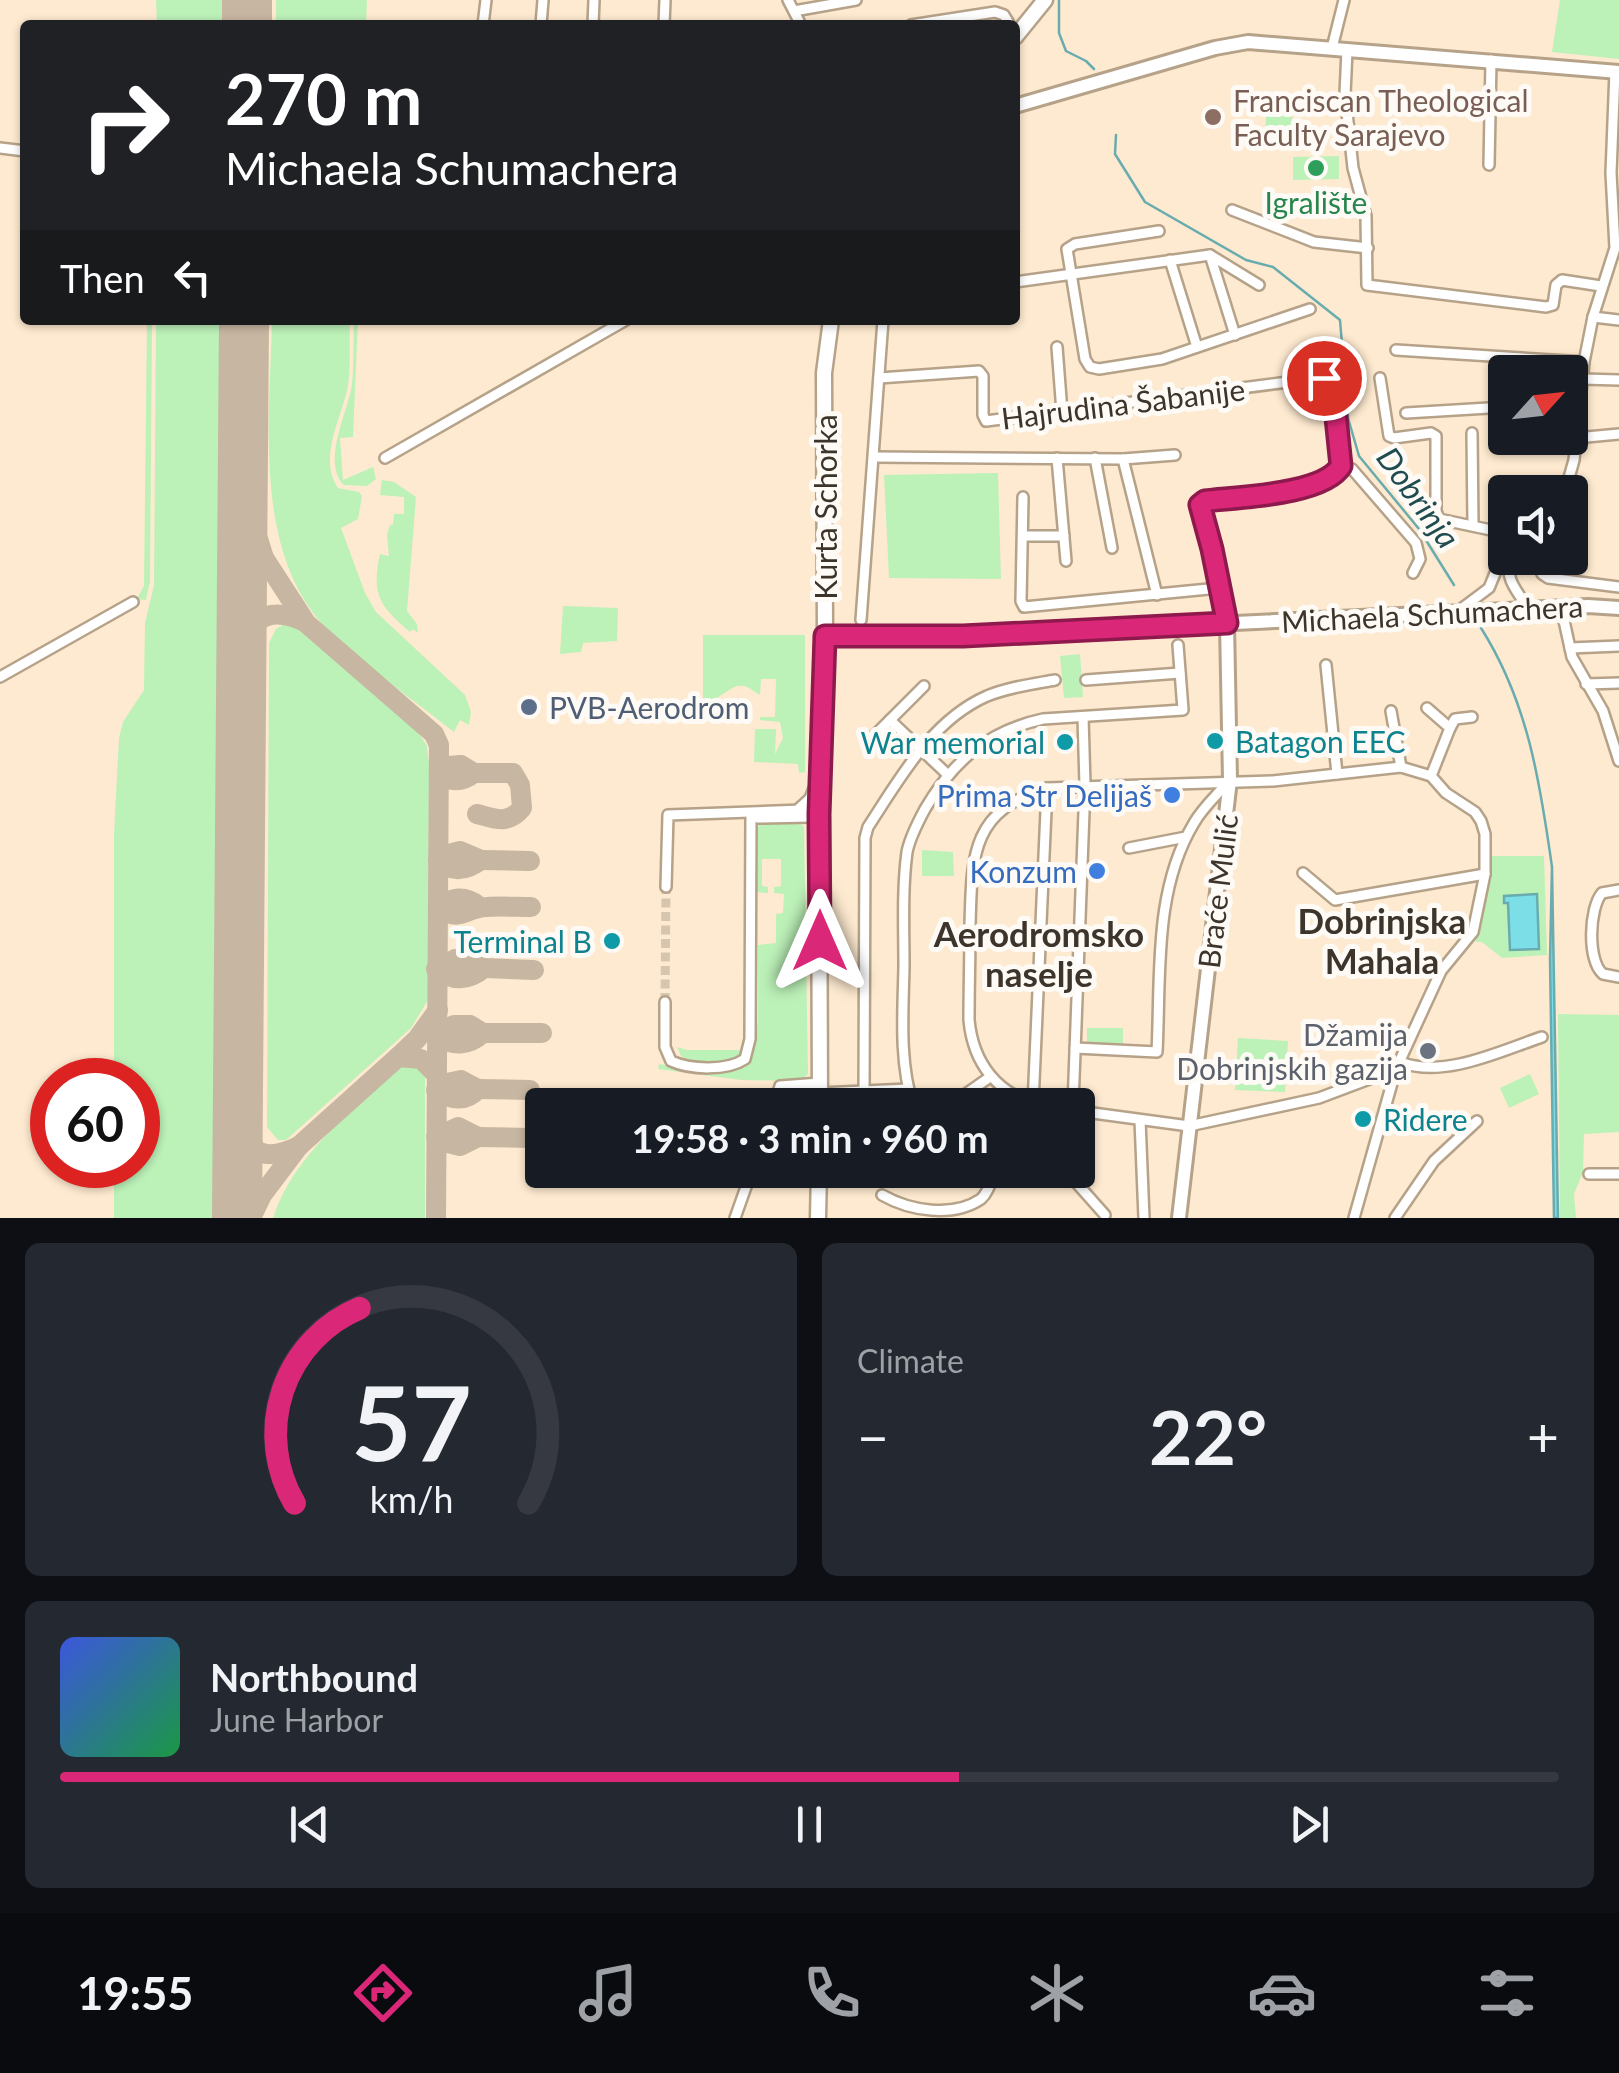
<!DOCTYPE html>
<meta charset="utf-8">
<style>
body{margin:0;font-family:Lato,sans-serif;background:#242831;color:#f1f3f6;height:100vh;display:flex;flex-direction:column;font-size:38px;white-space:nowrap}
*{box-sizing:border-box;margin:0}
p{font-size:32px;color:#9ea1a6}
.icon{flex:none;width:55px;height:55px;fill:none;stroke:currentColor;stroke-width:2;stroke-linecap:round;stroke-linejoin:round}
.map{position:relative;height:1218px;overflow:hidden}
.panel{display:flex;flex-direction:column;gap:25px;padding:25px;background:#0d0f14;flex:1}
.panel>*{flex:none}
.top-card{position:absolute;left:20px;top:20px;width:1000px;height:305px;border-radius:10px;box-shadow:0 2px 8px #0004;background:#202124;color:#fff;overflow:hidden}
.needle{width:65px;rotate:63deg}
.buttons{position:absolute;left:1488px;top:355px;display:grid;gap:20px}
.buttons a{display:grid;place-items:center;width:100px;height:100px;border-radius:10px;background:#171b24;box-shadow:0 2px 8px #0004;font-size:50px}
.speed{position:absolute;left:30px;top:1058px;display:flex;gap:20px;font-size:50px;font-weight:700;text-align:center}
.speed>*{display:grid;place-content:center;width:130px;height:130px;border-radius:50%;background:#171b24;box-shadow:0 2px 8px #0004;line-height:1}
.speed .limit{border:15px solid #d22;background:#fff;color:#111}
.pin{position:absolute;display:grid;place-items:center;width:85px;height:85px;color:#fff;margin:-42px;border:5px solid #fff;border-radius:50%;box-shadow:0 2px 10px #0007}
.me{position:absolute;width:110px;margin:-55px;rotate:0deg;stroke-linejoin:round;filter:drop-shadow(0 0 8px #0008)}
.turn{display:flex;align-items:center;gap:35px;height:210px;padding:0 40px;font-size:45px}
.turn .icon{width:130px;height:130px;stroke-width:2.5}
.turn b{display:block;font-size:70px;line-height:85px}
.then{display:flex;align-items:center;height:95px;padding:0 40px;background:#0003;gap:20px;font-size:38px}
.big{font-size:75px;font-weight:700;line-height:1.1}
.panel .tile{flex:1;display:flex;flex-direction:column;justify-content:center;gap:15px;min-width:0;padding:0 35px;border-radius:15px;background:#242831}
.panel .dial{align-items:center;gap:0}
.dial svg{height:260px;overflow:visible;fill:none;stroke:#363941;stroke-width:7;stroke-linecap:round;text-anchor:middle}
.dial text{fill:#f1f3f6;stroke:none}
.song{display:flex;align-items:center;gap:30px}
.cover{width:120px;height:120px;border-radius:15px;background:linear-gradient(135deg,hsl(230 70% 55%),hsl(140 70% 35%))}
.played{height:10px;border-radius:5px;background:linear-gradient(90deg,#db2777 60%,#363941 60%)}
.keys{display:flex;justify-content:space-around;direction:ltr}
.heat{display:flex;justify-content:space-between;align-items:center;font-size:55px;direction:ltr}
.panel .tiles{flex:1;display:grid;gap:25px;grid-template-columns:1fr 1fr}
.tile:last-child{grid-column:span 2}
.trip{position:absolute;left:525px;top:1088px;width:570px;height:100px;border-radius:10px;background:#171b24;box-shadow:0 2px 8px #0004;font-weight:700;line-height:100px;text-align:center}
.tab-bar{display:flex;height:160px;justify-content:space-around;align-items:center;background:#090b0e;color:#9ea1a6}
.tab-bar .icon{width:70px;height:70px}
.tab-bar .current{color:#db2777}
.tab-bar b{font-size:45px;color:#f1f3f6}
.map>svg:first-child{display:block}
</style>
<div class="map">
<svg width="1619" height="1218" viewBox="0 0 1619 1218">
<rect width="100%" height="100%" fill="#feead0"/>
<g fill="#bcf1b8">
<polygon points="156,0 222,0 222,25 157,25"/>
<polygon points="276,0 367,0 366,25 276,25"/>
<polygon points="1560,0 1619,0 1619,59 1552,52"/>
<polygon points="1268,95 1294,97 1291,133 1265,131"/>
<polygon points="1339,156 1339,179 1293,180 1293,157"/>
<polygon points="147,320 152,320 150,581 146,600 137,599 144,586"/>
<polygon points="156,320 223,320 217,1218 114,1218 114,1165 138,1165 138,1080 114,1080 114,834 119,738 123,722 144,690 145,623 154,585"/>
<path d="M272 320H350C349 342 351 364 348 385 343 416 317 457 338 488L359 492 362 496 358 519 341 528 365 593 376 612 465 695 471 712 469 725 460 720 454 732C412 699 366 667 328 630 252 554 270 418 272 320Z"/>
<path d="M354 320H358L353 437 340 438 343 480 373 467 376 479 367 486 344 485C321 462 348 412 352 385 354 364 353 341 354 320Z"/>
<polygon points="998,473 1001,579 889,578 884,475"/>
<path d="M382 480 394 482 416 497 407 611 417 624 418 633 413 629 410 632C380 606 371 595 380 554L389 556 387 534 390 525 393 524 394 514H404V497L380 495Z"/>
<polygon points="563,606 618,608 617,641 583,643 581,652 560,654"/>
<polygon points="283,625 298,628 418,732 427,746 429,764 428,1000 411,1028 286,1140 278,1140 267,1127 269,643 276,629"/>
<path d="M703 635H805V772L799 773 798 764 754 762 755 729H776L775 754 783 738 780 722 760 720V717H775L776 679H761L760 695C755 693 752 689 747 687 732 681 723 699 709 700L708 719H703Z"/>
<polygon points="1080,654 1083,697 1064,698 1060,656"/>
<path d="M761 823H800L804 827 808 1074 800 1081 741 1080 658 1069 659 1064C686 1069 730 1080 751 1059L758 1021V945L776 943V914L783 913 784 894 774 893V887L781 886V859H762V886L768 887V893L755 892V831Z"/>
<polygon points="922,850 953,852 954,876 922,876"/>
<polygon points="1490,856 1544,856 1547,955 1502,958 1482,942 1476,942 1476,926 1480,919"/>
<polygon points="1558,1014 1619,1015 1619,1132 1584,1134 1583,1172 1574,1194 1576,1218 1560,1218"/>
<polygon points="1087,1028 1123,1028 1123,1047 1087,1045"/>
<polygon points="1238,1038 1288,1041 1285,1092 1235,1090"/>
<path d="M677 1047 687 1050H746C734 1065 697 1065 681 1056Z"/>
<path d="M406 1064 418 1066 425 1077V1218H273C293 1155 352 1112 398 1068Z"/>
<polygon points="1530,1074 1539,1094 1509,1108 1500,1088"/>
</g>
<g fill="#7cdfe8" stroke="#69acaf" stroke-width="2.5">
<polygon points="1552,867 1558,1218 1554,1218 1550,959"/>
<polygon points="1537,894 1539,949 1510,950 1508,903 1504,903 1504,896"/>
</g>
<g fill="none" stroke-linecap="round" stroke-linejoin="round">
<g stroke="#69acaf" stroke-width="2.5">
<polyline points="1059,0 1059,33 1066,51 1086,61 1094,69"/>
<polyline points="1116,135 1115,154 1145,202 1246,260 1273,267 1340,320 1348,418 1359,456 1419,529 1454,585"/>
<path d="M1481 628C1528 702 1540 782 1552 867"/>
</g>
<g stroke="#c7b6a1" stroke-width="20">
<polyline points="243,491 264,558 306,623 434,734 439,745 436,1218"/>
<path d="M242 644C254 613 275 608 305 622"/>
<path d="M461 765 474 773C463 782 449 784 440 771L448 766Z"/>
<path d="M474 773H513L520 785 522 808C508 825 495 819 477 814"/>
<path d="M460 851 481 860C467 871 451 873 438 861L445 855Z"/>
<polyline points="481,860 530,861"/>
<path d="M479 906C465 895 451 896 438 909 464 923 465 907 487 907 501 906 516 907 531 907"/>
<path d="M455 959H468L484 968C469 981 452 982 436 969Z"/>
<polyline points="484,968 534,970"/>
<path d="M454 1025H470L483 1033C469 1046 453 1047 437 1036Z"/>
<polyline points="483,1033 542,1033"/>
<polyline points="398,1057 417,1039 438,1010"/>
<path d="M461 1080 478 1089C466 1103 450 1100 436 1090L447 1083Z"/>
<polyline points="478,1089 530,1090"/>
<path d="M238 1107C247 1146 255 1167 299 1146L262 1195 251 1218"/>
<polygon points="458,1127 478,1137 460,1146 444,1142 436,1137"/>
<polyline points="478,1137 532,1138"/>
<polyline points="299,1146 398,1057 421,1059 436,1074"/>
</g>
<g stroke="#c7b6a1" stroke-width="50">
<polyline points="247,25 247,0"/>
<polyline points="237,1218 244,320"/>
</g>
<polyline stroke="#d7c6af" stroke-width="9" stroke-dasharray="9 4.5" stroke-linecap="butt" points="665,1002 666,887"/>
<g stroke="#b5a289" stroke-width="14">
<g id="street">
<polyline points="788,0 801,25"/>
<polyline points="794,11 856,0"/>
<polyline points="483,25 486,0"/>
<polyline points="541,25 543,0"/>
<polyline points="593,25 594,0"/>
<polyline points="664,25 665,0"/>
<polyline points="911,25 995,12 1004,15 1010,25"/>
<polyline points="1332,48 1344,0"/>
<polyline points="1347,50 1345,94 1353,168 1366,216 1367,285 1546,307 1553,305 1556,285 1562,280 1601,286"/>
<polyline points="0,148 25,151"/>
<polyline points="1489,165 1491,60"/>
<polyline points="1232,210 1314,242 1368,248"/>
<polyline points="1159,231 1075,244 1067,249 1085,359 1090,367 1099,369 1162,359 1310,309"/>
<polyline points="1210,255 1235,335"/>
<polyline points="1170,260 1197,347"/>
<polyline points="1015,282 1210,255 1259,285"/>
<polyline points="1593,317 1619,320"/>
<polyline points="1057,347 1062,412"/>
<polyline points="1396,350 1584,362"/>
<path d="M879 378 979 371 983 376V415L986 421 1319 378 1328 380 1333 388 1341 465C1323 495 1238 497 1205 501L1200 505 1227 623"/>
<polyline points="1380,378 1389,436 1394,438 1431,433 1436,436 1436,511 1439,519 1505,533"/>
<polyline points="1582,379 1619,380"/>
<polyline points="1406,413 1505,407"/>
<polyline points="1472,433 1473,525"/>
<polyline points="1576,438 1619,434"/>
<polyline points="874,457 1123,459 1175,455"/>
<polyline points="385,458 626,320"/>
<polyline points="1057,458 1066,561"/>
<polyline points="1095,458 1112,548"/>
<polyline points="1123,459 1157,595"/>
<polyline points="1341,465 1352,469 1416,543 1420,559 1413,573"/>
<polyline points="1565,492 1574,460 1584,362 1593,317 1615,248 1611,173 1615,71"/>
<polyline points="1023,497 1021,601 1024,607 1219,588"/>
<polyline points="1024,536 1064,536"/>
<path d="M1511 558C1503 577 1518 593 1529 609"/>
<polyline points="1537,558 1542,574 1548,578 1619,587"/>
<polyline points="1561,607 1572,657 1603,711 1619,761"/>
<polyline points="1457,612 1489,588 1505,549"/>
<polyline points="861,620 883,320"/>
<polyline points="1570,648 1619,646"/>
<polyline points="1326,665 1337,774"/>
<polyline points="0,677 133,602"/>
<polyline points="1086,680 1180,673"/>
<polyline points="1586,684 1619,683"/>
<polyline points="1427,708 1450,728 1431,776"/>
<polyline points="1391,711 1401,767"/>
<polyline points="890,720 947,774"/>
<polyline points="1450,728 1455,719 1472,717"/>
<polyline points="873,737 924,686"/>
<polyline points="751,813 758,818 810,817 819,814"/>
<polyline points="1129,848 1186,837"/>
<polyline points="1303,873 1335,900 1485,874"/>
<polyline points="666,887 668,815 802,810"/>
<path d="M1619 890 1602 893C1589 908 1587 961 1603 974L1619 977"/>
<path d="M665 1002V1047L671 1061C691 1070 727 1071 745 1059L750 1039 751 813"/>
<path d="M1075 1048 1157 1052C1161 976 1153 891 1194 823 1203 807 1218 794 1229 781"/>
<path d="M1400 1062C1444 1079 1500 1051 1542 1037"/>
<path d="M864 1092 865 838 868 827C900 778 932 720 987 696 1009 687 1033 684 1055 680"/>
<polyline points="820,1093 908,1089"/>
<polyline points="1033,1104 1047,788"/>
<polyline points="774,1105 780,1086 820,1083"/>
<path d="M913 1105C899 1062 903 1012 904 967 904 929 902 889 907 852 910 837 918 822 925 809 953 761 988 731 1043 719L1183 710 1178 645"/>
<polyline points="950,1105 990,1077"/>
<path d="M1039 1105C997 1094 973 1063 969 1020 969 989 970 957 970 925 972 857 970 811 1047 788L1273 781 1401 767 1431 776 1446 793 1475 812 1481 821 1485 834V874L1473 932 1441 971 1396 1069 1319 1098 1189 1126 1078 1111"/>
<polyline points="1073,1105 1085,785 1083,717"/>
<polyline points="1140,1120 1144,1218"/>
<polyline points="1010,1170 1044,1170"/>
<polyline points="1065,1170 1105,1215"/>
<polyline points="1589,1174 1619,1174"/>
<path d="M882 1195C910 1211 953 1218 981 1199 989 1192 991 1180 995 1170"/>
<polyline points="735,1218 752,1170"/>
<polyline points="1354,1218 1396,1069"/>
<polyline points="1395,1218 1434,1161 1477,1121"/>
</g>
</g>
<g stroke="#b5a289" stroke-width="18">
<g id="secondary">
<polyline points="1015,106 1215,48 1248,42 1619,72"/>
<polyline points="825,636 963,636 1588,606 1619,608"/>
<polyline points="1179,1218 1230,780 1227,623"/>
</g>
</g>
<g stroke="#b5a289" stroke-width="19">
<g id="primary">
<polyline points="1015,37 1045,0"/>
<polyline points="801,810 812,800 818,785"/>
<polyline points="820,1105 819,814 825,636 824,373 831,320"/>
<polyline points="818,1218 819,1170"/>
</g>
</g>
<use href="#street" stroke="#fff" stroke-width="9"/>
<use href="#secondary" stroke="#fff" stroke-width="12"/>
<use href="#primary" stroke="#fff" stroke-width="14"/>
</g>
<g fill="none" stroke-linecap="round" stroke-linejoin="round">
<g stroke="#8e194d" stroke-width="25">
<path id="route" d="M820 941 819 814 825 636H963L1227 623 1212 549 1200 505 1205 501C1238 497 1323 495 1341 466L1333 388 1324 378"/>
</g>
<use href="#route" stroke="#db2777" stroke-width="18"/>
</g>
<circle fill="#8d6e63" stroke="#fefaf5" stroke-width="4" cx="1213" cy="117" r="10"/>
<circle fill="#2e9e5b" stroke="#fefaf5" stroke-width="4" cx="1316" cy="168" r="10"/>
<circle fill="#5c6f8a" stroke="#fefaf5" stroke-width="4" cx="529" cy="707" r="10"/>
<g fill="#0f9aa8" stroke="#fefaf5" stroke-width="4">
<circle cx="1215" cy="741" r="10"/>
<circle cx="1065" cy="742" r="10"/>
<circle cx="612" cy="941" r="10"/>
<circle cx="1363" cy="1119" r="10"/>
</g>
<g fill="#3f7fe0" stroke="#fefaf5" stroke-width="4">
<circle cx="1172" cy="795" r="10"/>
<circle cx="1097" cy="871" r="10"/>
</g>
<circle fill="#6b7280" stroke="#fefaf5" stroke-width="4" cx="1428" cy="1051" r="10"/>
<g text-anchor="middle" dominant-baseline="central" stroke-width="10" stroke-linejoin="round" paint-order="stroke">
<g font-size="30" fill="#785e54" stroke="#fefaf5" text-anchor="start">
<text x="1233" y="100">Franciscan Theological<tspan x="1233" dy="34">Faculty Sarajevo</tspan></text>
</g>
<g font-size="30" fill="#27864d" stroke="#fefaf5">
<text x="1316" y="202">Igralište</text>
</g>
<g font-size="30" fill="#3d352b" stroke="#fefaf5">
<text transform="translate(1123 403) rotate(-7)">Hajrudina Šabanije</text>
<text transform="translate(825 507) rotate(-90)">Kurta Schorka</text>
<text transform="translate(1432 613) rotate(-3)">Michaela Schumachera</text>
<text transform="translate(1217 891) rotate(-83)">Braće Mulić</text>
</g>
<g font-size="30" fill="#4e5e75" stroke="#fefaf5" text-anchor="start">
<text x="549" y="707">PVB-Aerodrom</text>
</g>
<g font-size="30" fill="#0d838f" stroke="#fefaf5" text-anchor="start">
<text x="1235" y="741">Batagon EEC</text>
<text x="1045" y="742" text-anchor="end">War memorial</text>
<text x="592" y="941" text-anchor="end">Terminal B</text>
<text x="1383" y="1119">Ridere</text>
</g>
<g font-size="30" fill="#366cbe" stroke="#fefaf5" text-anchor="end">
<text x="1152" y="795">Prima Str Delijaš</text>
<text x="1077" y="871">Konzum</text>
</g>
<g font-size="30" fill="#5b616d" stroke="#fefaf5" text-anchor="end">
<text x="1408" y="1034">Džamija<tspan x="1408" dy="34">Dobrinjskih gazija</tspan></text>
</g>
<g font-size="32" font-style="italic" fill="#1e4c50" stroke="#fefaf5">
<text transform="translate(1419 497) rotate(54)">Dobrinja</text>
</g>
<g font-size="35" font-weight="bold" fill="#3d352b" stroke="#fefaf5">
<text x="1382" y="920">Dobrinjska<tspan x="1382" dy="40">Mahala</tspan></text>
<text x="1039" y="933">Aerodromsko<tspan x="1039" dy="40">naselje</tspan></text>
</g>
</g>
</svg>
<div class="buttons">
<a><svg class="needle" viewBox="-14 -14 28 28"><path d="M0-13l5 13h-10z" fill="#e53935"/><path d="M0 13l5-13h-10z" fill="#9ea1a6"/></svg></a>
<a><svg class="icon" aria-label="sound" viewBox="0 0 24 24"><path d="M4 9h4l5-4v14l-5-4H4zM17 9q2 3 0 6"/></svg></a>
</div>
<div class="speed"><div class="limit">60</div></div>
<div class="pin" style="left:1324px;top:378px;background:#d93025"><svg class="icon" aria-label="arrive" viewBox="0 0 24 24"><path d="M6 21V4h12l-3 4 3 4H6"/></svg></div>
<svg class="me" style="left:820px;top:941px" viewBox="-20 -20 40 40"><path d="M0-17L14 15 0 8-14 15z" fill="#db2777" stroke="#fff" stroke-width="4"/></svg>
<div class="trip">19:58 · 3 min · 960 m</div>
<div class="top-card">
<div class="turn"><svg class="icon" aria-label="right" viewBox="0 0 24 24"><path d="M7 20v-9h11M14 6l5 5-5 5"/></svg><div><b>270 m</b>Michaela Schumachera</div></div>
<div class="then">Then<svg class="icon" aria-label="left" viewBox="0 0 24 24"><path d="M17 20v-9H6M10 6l-5 5 5 5"/></svg></div>
</div>
</div>
<section class="panel">
<div class="tiles">
<div class="tile dial"><svg viewBox="0 0 100 80">
<path d="M14 69A42 42 0 1 1 86 69"/>
<path d="M14 69A42 42 0 0 1 34 9" stroke="#db2777"/>
<text x="50" y="56" font-size="32" font-weight="700">57</text>
<text x="50" y="72" font-size="11">km/h</text>
</svg></div>
<div class="tile"><p>Climate</p>
<div class="heat"><a>−</a><b class="big">22°</b><a>+</a></div>
</div>
<div class="tile">
<div class="song"><i class="cover"></i><div><b>Northbound</b><p>June Harbor</p></div></div>
<div class="played"></div>
<div class="keys"><svg class="icon" aria-label="previous" viewBox="0 0 24 24"><path d="M18 5L8 12l10 7zM5 5v14"/></svg><svg class="icon" aria-label="pause" viewBox="0 0 24 24"><path d="M8 5v14M16 5v14"/></svg><svg class="icon" aria-label="next" viewBox="0 0 24 24"><path d="M6 5l10 7-10 7zM19 5v14"/></svg></div>
</div>
</div>
</section>
<nav class="tab-bar">
<b>19:55</b>
<svg class="icon current" aria-label="directions" viewBox="0 0 24 24"><path d="M12 3l9 9-9 9-9-9zM9 14v-3h6M13 9l2 2-2 2"/></svg>
<svg class="icon" aria-label="music" viewBox="0 0 24 24"><path d="M9 18V5l10-2v13"/><circle cx="6" cy="18" r="3"/><circle cx="16" cy="16" r="3"/></svg>
<svg class="icon" aria-label="phone" viewBox="0 0 24 24"><path d="M5 4h4l2 5-3 2q2 4 5 5l2-3 5 2v4C11 20 4 13 5 4z"/></svg>
<svg class="icon" aria-label="climate" viewBox="0 0 24 24"><path d="M12 3v18M4 7l16 10M4 17L20 7"/></svg>
<svg class="icon" aria-label="car" viewBox="0 0 24 24"><path d="M5 17H2v-5l4-1 3-4h7l3 4 3 1v5h-3M9 17h6M6 11h13"/><circle cx="7" cy="17" r="2"/><circle cx="17" cy="17" r="2"/></svg>
<svg class="icon" aria-label="filters" viewBox="0 0 24 24"><path d="M4 7h16M4 17h16"/><circle cx="9" cy="7" r="2"/><circle cx="15" cy="17" r="2"/></svg>
</nav>
